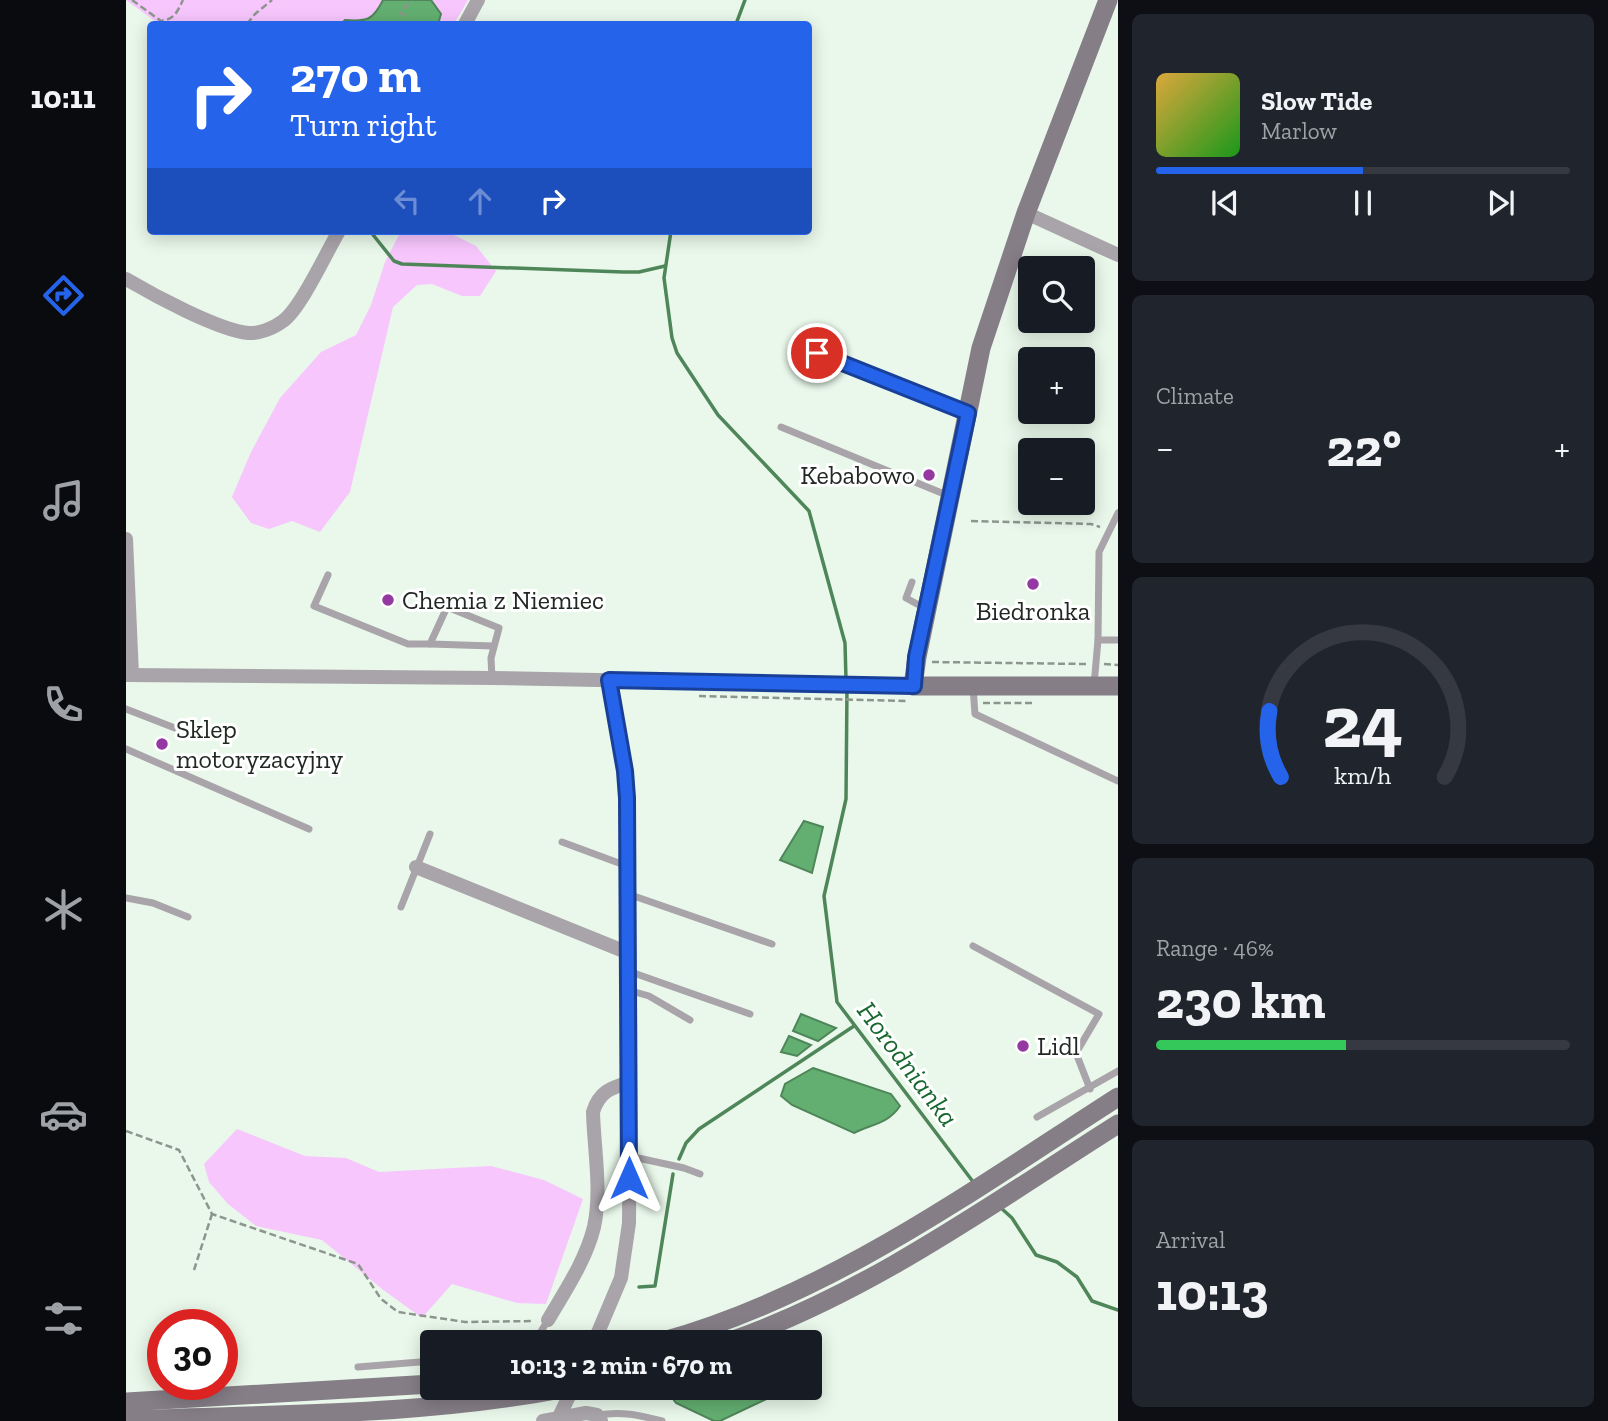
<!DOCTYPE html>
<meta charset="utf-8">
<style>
body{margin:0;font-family:"Zilla Slab",serif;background:#20242c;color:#f1f3f6;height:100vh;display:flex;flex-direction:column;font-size:26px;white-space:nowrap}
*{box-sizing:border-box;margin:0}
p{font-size:23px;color:#9ea1a6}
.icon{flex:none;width:38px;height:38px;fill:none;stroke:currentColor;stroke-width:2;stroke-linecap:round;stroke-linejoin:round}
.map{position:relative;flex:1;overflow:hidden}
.details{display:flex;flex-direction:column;gap:14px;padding:14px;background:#0d0f14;width:490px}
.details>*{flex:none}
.banner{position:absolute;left:21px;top:21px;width:665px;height:214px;border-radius:7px;box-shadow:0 4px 18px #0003;background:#2563eb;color:#fff;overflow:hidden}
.controls{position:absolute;left:892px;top:256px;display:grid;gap:14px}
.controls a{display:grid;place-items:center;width:77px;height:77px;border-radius:7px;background:#171b24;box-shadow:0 4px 18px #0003;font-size:35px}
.speed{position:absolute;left:21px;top:1309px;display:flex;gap:14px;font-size:35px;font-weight:700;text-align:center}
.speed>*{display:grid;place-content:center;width:91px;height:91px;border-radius:50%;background:#171b24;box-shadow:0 4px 18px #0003;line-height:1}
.speed .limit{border:10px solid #d22;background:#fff;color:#111}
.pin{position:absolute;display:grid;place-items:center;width:60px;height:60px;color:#fff;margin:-30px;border:4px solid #fff;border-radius:50%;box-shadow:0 2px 7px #0007}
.me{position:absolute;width:77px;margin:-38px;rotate:0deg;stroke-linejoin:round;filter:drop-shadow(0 0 5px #0008)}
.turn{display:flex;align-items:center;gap:24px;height:147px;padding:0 28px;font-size:32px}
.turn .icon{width:91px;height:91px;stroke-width:2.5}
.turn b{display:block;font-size:49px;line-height:60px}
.lanes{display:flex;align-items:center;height:66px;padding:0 28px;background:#0003;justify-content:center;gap:35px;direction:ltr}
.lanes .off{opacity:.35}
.big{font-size:52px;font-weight:700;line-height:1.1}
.details .widget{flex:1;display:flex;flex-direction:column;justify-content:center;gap:10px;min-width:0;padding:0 24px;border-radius:10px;background:#20242c}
.details .dial{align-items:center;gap:0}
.dial svg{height:182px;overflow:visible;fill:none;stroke:#363941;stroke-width:7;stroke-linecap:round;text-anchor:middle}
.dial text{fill:#f1f3f6;stroke:none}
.song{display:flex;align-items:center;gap:21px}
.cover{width:84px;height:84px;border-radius:10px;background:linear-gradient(135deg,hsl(40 70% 55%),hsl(120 70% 35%))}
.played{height:7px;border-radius:4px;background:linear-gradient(90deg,#2563eb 50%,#363941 50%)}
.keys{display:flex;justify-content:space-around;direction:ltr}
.heat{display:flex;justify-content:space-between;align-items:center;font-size:38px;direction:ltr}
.charge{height:10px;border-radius:5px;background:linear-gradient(90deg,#34c759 46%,#363941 0)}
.trip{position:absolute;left:294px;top:1330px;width:402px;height:70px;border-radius:7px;background:#171b24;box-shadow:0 4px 18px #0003;font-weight:700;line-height:70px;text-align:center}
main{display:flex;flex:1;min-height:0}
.tabs{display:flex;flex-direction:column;width:126px;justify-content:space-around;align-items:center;background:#090b0e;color:#9ea1a6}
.tabs .icon{width:49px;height:49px}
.tabs .on{color:#2563eb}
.tabs b{font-size:32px;color:#f1f3f6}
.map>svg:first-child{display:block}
</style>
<main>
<nav class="tabs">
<b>10:11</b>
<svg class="icon on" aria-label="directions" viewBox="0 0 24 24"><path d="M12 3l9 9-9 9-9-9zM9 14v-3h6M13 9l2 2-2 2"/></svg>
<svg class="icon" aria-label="music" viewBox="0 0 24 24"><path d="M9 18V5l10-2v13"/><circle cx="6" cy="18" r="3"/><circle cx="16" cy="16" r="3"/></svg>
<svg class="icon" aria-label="phone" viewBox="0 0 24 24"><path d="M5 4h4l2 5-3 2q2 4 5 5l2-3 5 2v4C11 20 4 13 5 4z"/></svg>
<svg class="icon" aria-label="climate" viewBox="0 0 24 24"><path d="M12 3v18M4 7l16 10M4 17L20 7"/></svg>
<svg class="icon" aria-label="car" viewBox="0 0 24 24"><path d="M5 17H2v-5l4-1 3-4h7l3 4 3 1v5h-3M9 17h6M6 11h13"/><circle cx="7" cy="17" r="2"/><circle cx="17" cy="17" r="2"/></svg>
<svg class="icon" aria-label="filters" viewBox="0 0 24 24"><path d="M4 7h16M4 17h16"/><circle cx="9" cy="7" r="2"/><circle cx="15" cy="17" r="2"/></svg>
</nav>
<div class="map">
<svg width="992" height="1421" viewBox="0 0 992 1421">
<rect width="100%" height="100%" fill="#e9f8ea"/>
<g fill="#f7c6fd">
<polygon points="0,0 342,0 328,24 33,24"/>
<polygon points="275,231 320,231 350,246 370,271 354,296 336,296 306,284 291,285 267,307 224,492 194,532 166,521 143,529 125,523 106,497 125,452 154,398 195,352 230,335 245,305 259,262"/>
<polygon points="111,1129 179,1156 220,1158 253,1172 365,1166 418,1180 457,1199 420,1304 391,1303 326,1284 296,1318 256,1289 196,1240 130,1226 102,1204 83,1182 78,1164"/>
</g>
<g fill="#63af71" stroke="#4f8659" stroke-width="2">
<path d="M257 0H305L315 14 312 24H215L219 20C241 22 247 20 257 0Z"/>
<polygon points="678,821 697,827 686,873 654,860"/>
<polygon points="675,1014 710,1028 692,1041 667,1031"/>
<polygon points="663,1036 685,1045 671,1056 655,1052"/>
<path d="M687 1068 765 1094 774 1106C761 1125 745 1124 728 1133L666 1105 655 1096 659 1084Z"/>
<polygon points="547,1388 653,1388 655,1392 594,1421 588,1421 550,1403 542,1392"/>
</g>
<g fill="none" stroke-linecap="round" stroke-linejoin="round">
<g stroke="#4f8659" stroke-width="3.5">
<polyline points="610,24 619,0"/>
<polyline points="244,231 268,261 276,264 497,272 513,272 539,266"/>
<polyline points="545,231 538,278 546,338 551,353 592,415 683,511 719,643 720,680"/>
<polyline points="721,687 720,799 698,896 711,1002 848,1183"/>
<polyline points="553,1159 560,1143 573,1129 728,1026"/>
<polyline points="874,1207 886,1218 910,1255 931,1262 951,1277 966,1301 992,1310"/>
<polyline points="513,1287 529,1286 547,1174"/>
</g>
<g stroke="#8c968d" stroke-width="2.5" stroke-dasharray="7 3.5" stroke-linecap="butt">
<path d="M6 0 35 21C49 19 51 12 57 0"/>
<polyline points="279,16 275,13 285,0"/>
<polyline points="121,24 129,14 146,0"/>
<polyline points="845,521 965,524 974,527"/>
<polyline points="806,662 961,664"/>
<polyline points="978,664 992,665"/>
<polyline points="573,696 780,701"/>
<polyline points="857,703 909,703"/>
<polyline points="0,1131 53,1150 86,1214 232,1264 255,1299 272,1312 339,1322 408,1321"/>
<polyline points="68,1270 86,1214"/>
</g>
<g stroke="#a9a4aa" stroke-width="7">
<polyline points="691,353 840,413"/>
<polyline points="655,427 823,496"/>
<polyline points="202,575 188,606 282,644 304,644 321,607 373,628 365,658 366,678"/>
<polyline points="786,582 780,598 791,604 799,605"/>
<polyline points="972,640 992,640"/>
<polyline points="304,644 367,646"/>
<polyline points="968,685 972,640 973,552 992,513"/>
<polyline points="847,687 849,714 992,781"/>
<polyline points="0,709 72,737"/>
<polyline points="0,749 183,829"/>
<polyline points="436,842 501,866"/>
<polyline points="502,894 646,944"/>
<polyline points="0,898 27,903 62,917"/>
<polyline points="275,907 304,834"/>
<polyline points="847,946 973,1014 950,1053 964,1089"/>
<polyline points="502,971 624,1014"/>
<polyline points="502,990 523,996 564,1020"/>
<polyline points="911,1117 992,1071"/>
<polyline points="503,1156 558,1168 574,1174"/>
<polyline points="404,1342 414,1333 422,1320"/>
<polyline points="232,1367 306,1361"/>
<path d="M472 1415C495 1411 513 1415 536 1421"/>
</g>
<g stroke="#a9a4aa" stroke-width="14">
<polyline points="339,24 352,0"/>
<polyline points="900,213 992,255"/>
<path d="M0 279C27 295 92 330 122 333 133 334 148 328 157 321 175 308 200 253 213 231"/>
<polyline points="0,539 6,675"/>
<polyline points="0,675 366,678 787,686"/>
<polyline points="290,867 500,952"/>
<path d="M422 1320C439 1291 460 1260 468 1227 476 1190 468 1150 467 1112 473 1092 484 1088 504 1082L500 771 483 679"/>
<polyline points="468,1342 495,1278 503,1223 504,1082"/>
<polyline points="417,1421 460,1413 471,1415 475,1421"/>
</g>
<g stroke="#867e87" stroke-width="19">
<polyline points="982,0 900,213 855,348 791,657 787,686 992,686"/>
<path d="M534 1342C702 1296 847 1190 992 1097"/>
<path d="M602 1342C743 1293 867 1203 992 1124"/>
<polyline points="0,1402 306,1384"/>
<path d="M0 1420C147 1414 296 1416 441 1388"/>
</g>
<polyline stroke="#a9a4aa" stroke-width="14" points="431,1421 447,1388"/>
</g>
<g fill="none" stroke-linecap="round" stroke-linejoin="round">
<g stroke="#184099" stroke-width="18">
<polyline id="route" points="503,1178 501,798 499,771 483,680 788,686 790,657 842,413 691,353"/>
</g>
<use href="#route" stroke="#2563eb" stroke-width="12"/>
</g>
<g fill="#9538a1" stroke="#fff" stroke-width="2.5">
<circle cx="803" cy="475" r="7"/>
<circle cx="907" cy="584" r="7"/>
<circle cx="262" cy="600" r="7"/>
<circle cx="36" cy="744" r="7"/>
<circle cx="897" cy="1046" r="7"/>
</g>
<g text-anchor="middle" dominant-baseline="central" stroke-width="6" stroke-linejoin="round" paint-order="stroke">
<g font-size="26" fill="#212722" stroke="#fff" text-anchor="start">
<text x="789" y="475" text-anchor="end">Kebabowo</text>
<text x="276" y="600">Chemia z Niemiec</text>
<text x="907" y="611" text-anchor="middle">Biedronka</text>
<text x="50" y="729">Sklep<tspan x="50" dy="30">motoryzacyjny</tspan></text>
<text x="911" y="1046">Lidl</text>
</g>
<g font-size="28" font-style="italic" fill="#17682e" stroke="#fff">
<text transform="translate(782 1064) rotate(53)">Horodnianka</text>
</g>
</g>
</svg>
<div class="controls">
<a><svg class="icon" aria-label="search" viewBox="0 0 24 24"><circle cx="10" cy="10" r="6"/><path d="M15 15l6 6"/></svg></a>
<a>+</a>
<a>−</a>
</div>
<div class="speed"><div class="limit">30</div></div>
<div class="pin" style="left:691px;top:353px;background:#d93025"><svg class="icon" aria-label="arrive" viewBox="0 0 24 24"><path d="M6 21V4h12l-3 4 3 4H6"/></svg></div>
<svg class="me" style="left:503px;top:1178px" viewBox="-20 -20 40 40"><path d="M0-17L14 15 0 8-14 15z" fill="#2563eb" stroke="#fff" stroke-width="4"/></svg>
<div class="trip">10:13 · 2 min · 670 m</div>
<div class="banner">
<div class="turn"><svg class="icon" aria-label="right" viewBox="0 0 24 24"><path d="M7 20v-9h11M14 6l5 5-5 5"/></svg><div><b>270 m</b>Turn right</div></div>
<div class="lanes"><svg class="icon off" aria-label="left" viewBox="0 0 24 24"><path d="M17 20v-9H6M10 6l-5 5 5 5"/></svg><svg class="icon off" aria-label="ahead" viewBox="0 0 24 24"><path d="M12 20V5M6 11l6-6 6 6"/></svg><svg class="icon" aria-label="right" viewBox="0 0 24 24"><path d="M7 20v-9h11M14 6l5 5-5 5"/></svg></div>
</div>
</div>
<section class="details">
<div class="widget">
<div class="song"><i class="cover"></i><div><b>Slow Tide</b><p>Marlow</p></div></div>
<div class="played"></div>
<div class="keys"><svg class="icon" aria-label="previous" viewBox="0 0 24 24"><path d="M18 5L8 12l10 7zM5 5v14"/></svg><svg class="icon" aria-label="pause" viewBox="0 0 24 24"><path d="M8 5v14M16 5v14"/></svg><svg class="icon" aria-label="next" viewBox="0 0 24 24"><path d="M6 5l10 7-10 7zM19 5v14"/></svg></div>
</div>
<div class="widget"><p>Climate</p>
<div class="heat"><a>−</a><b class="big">22°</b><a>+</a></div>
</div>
<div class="widget dial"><svg viewBox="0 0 100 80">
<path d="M14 69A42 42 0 1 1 86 69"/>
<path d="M14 69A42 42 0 0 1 9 40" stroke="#2563eb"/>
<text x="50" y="56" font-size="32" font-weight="700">24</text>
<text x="50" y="72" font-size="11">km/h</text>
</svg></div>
<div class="widget"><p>Range · 46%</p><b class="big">230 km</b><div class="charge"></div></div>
<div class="widget"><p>Arrival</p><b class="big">10:13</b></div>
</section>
</main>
